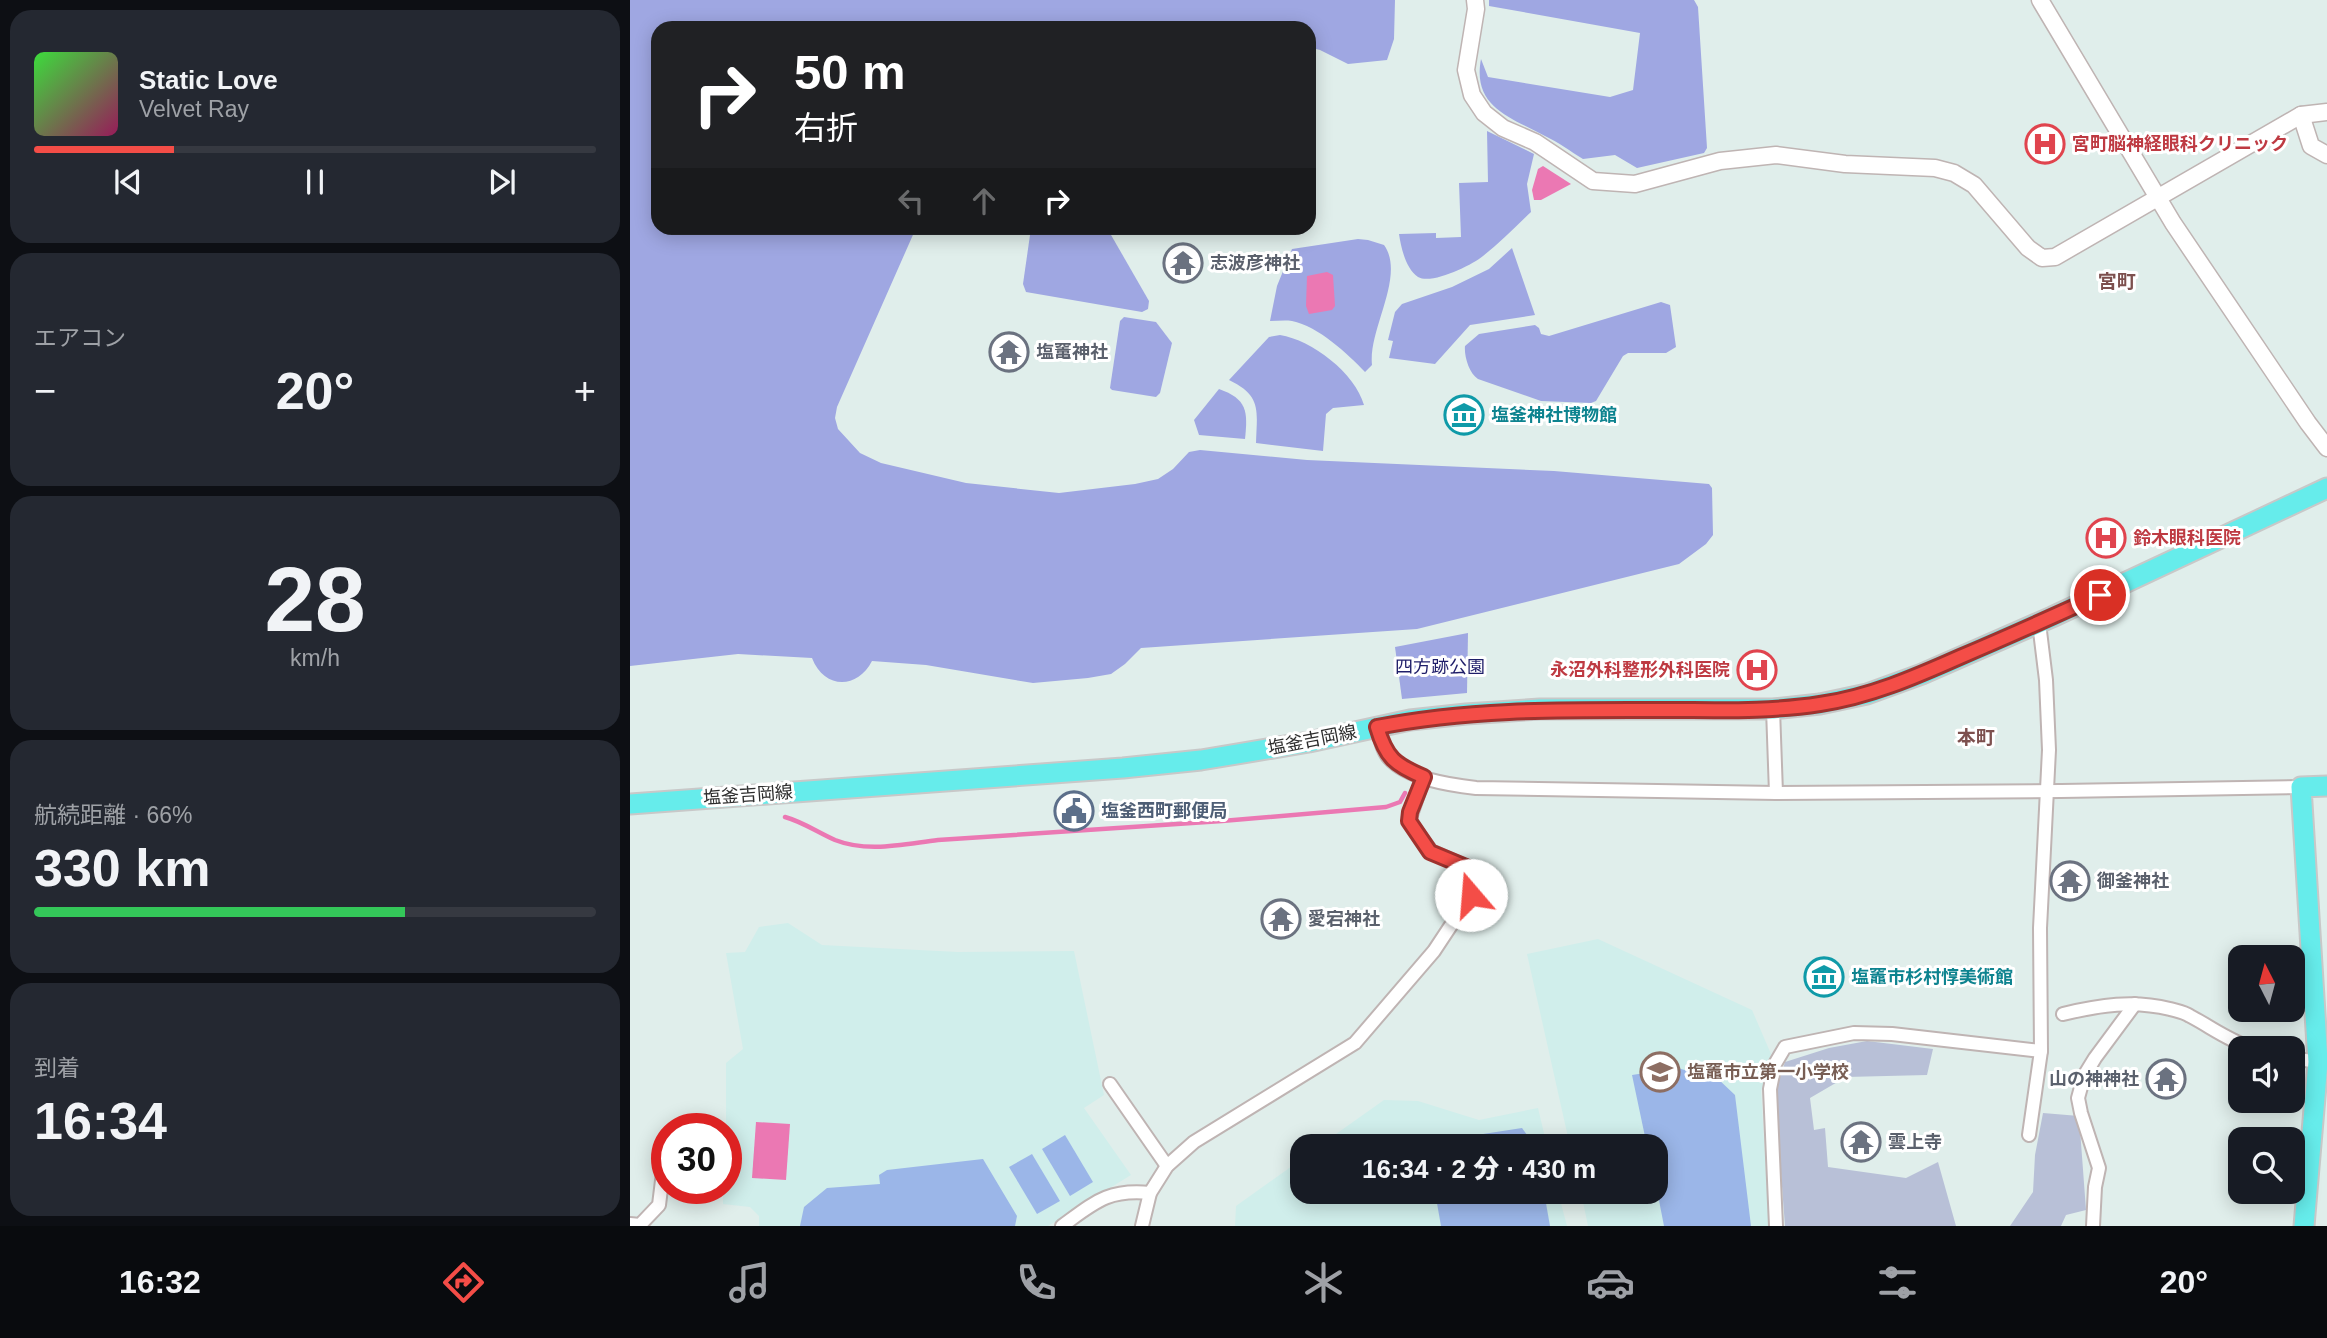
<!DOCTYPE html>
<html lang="ja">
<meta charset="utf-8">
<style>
body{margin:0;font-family:Arial,"Noto Sans JP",sans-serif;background:#242831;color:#f1f3f6;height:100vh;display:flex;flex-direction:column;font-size:26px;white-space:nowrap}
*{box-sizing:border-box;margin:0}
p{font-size:23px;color:#9ea1a6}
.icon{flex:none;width:38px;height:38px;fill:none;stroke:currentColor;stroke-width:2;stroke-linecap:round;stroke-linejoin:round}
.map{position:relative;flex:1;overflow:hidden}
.details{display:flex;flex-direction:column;gap:10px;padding:10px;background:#0d0f14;width:630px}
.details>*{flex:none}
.top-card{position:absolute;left:21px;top:21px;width:665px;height:214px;border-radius:21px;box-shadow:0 4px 18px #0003;background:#202124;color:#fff;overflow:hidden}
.needle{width:46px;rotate:354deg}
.controls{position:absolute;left:1598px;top:945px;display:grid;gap:14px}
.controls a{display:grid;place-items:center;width:77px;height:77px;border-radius:14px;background:#171b24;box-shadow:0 4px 18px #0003;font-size:35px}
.speed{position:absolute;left:21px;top:1113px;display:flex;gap:14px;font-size:35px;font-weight:700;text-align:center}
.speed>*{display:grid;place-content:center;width:91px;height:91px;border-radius:50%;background:#171b24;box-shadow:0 4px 18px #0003;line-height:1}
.speed .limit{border:10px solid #d22;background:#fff;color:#111}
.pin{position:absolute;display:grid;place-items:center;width:60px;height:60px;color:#fff;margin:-30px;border:4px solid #fff;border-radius:50%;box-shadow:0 2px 7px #0007}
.me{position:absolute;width:77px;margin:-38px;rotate:342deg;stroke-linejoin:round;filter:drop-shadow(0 0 5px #0008)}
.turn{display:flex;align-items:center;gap:24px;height:147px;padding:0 28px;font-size:32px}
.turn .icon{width:91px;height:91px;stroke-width:2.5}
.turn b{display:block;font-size:49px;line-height:60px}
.lanes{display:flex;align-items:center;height:66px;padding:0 28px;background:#0003;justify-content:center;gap:35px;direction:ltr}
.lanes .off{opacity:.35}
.big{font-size:52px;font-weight:800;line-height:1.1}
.details .card{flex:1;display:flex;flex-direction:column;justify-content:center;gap:10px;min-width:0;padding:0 24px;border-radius:21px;background:#242831}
.details .dial{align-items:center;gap:0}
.dial b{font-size:91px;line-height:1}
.song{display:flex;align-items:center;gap:21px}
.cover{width:84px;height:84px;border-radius:10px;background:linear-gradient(135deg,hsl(120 70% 55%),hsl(330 70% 35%))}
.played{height:7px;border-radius:4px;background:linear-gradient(90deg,#f44d47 25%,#363941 25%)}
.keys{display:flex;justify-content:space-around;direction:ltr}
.heat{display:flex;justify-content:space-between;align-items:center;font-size:38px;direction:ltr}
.charge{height:10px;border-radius:5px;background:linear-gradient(90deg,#34c759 66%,#363941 0)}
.trip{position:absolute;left:660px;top:1134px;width:378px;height:70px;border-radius:21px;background:#171b24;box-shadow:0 4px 18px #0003;font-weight:800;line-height:70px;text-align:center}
.dock{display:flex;height:112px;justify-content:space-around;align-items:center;background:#090b0e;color:#9ea1a6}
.dock .icon{width:49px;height:49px}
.dock .active{color:#f44d47}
.dock b{font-size:32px;color:#f1f3f6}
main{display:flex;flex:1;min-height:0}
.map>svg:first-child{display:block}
</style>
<main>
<section class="details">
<div class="card">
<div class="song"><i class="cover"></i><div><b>Static Love</b><p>Velvet Ray</p></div></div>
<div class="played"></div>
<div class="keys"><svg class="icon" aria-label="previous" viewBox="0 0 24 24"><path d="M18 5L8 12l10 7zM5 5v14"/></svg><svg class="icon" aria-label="pause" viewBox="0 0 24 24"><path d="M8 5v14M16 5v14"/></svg><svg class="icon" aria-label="next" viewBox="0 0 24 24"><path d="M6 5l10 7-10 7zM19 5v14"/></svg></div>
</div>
<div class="card"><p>エアコン</p>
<div class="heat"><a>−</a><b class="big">20°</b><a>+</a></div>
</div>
<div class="card dial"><b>28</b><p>km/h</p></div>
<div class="card"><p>航続距離 · 66%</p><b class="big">330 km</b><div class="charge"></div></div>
<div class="card"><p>到着</p><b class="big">16:34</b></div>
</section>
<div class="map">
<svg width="1697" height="1226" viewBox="0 0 1697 1226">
<rect width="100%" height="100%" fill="#e0eeeb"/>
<g fill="#d0eeeb">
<polygon points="158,923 192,945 328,952 444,951 474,1095 454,1108 501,1175 418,1226 129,1226 129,1216 120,1207 93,1204 93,1188 96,1188 96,1063 113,1049 96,953 115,952 129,927"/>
<polygon points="968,939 1122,1010 1141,1054 1131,1091 1139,1226 958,1226 951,1192 1026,1192 1026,1146 940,1146 897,954"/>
<polygon points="754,1100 788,1101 849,1120 908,1108 917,1146 689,1146"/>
<polygon points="672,1159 672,1192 928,1192 937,1226 605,1226 606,1206"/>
</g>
<g fill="#9fa7e2">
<path d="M0 0H765L764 39 757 60 718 64 690 50 686 49 679 57V28H28V228H286L207 407 205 418 208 429 230 453 251 463 336 483 429 493 505 484 528 479 543 469 559 452 570 450 677 460 924 471 1079 484 1082 488 1083 535 1076 544 1049 564 787 629 511 648 495 664 481 674 458 678 403 683 296 665 242 661C227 690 194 689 182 658L108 654 0 666Z"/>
<path d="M859 0H1064L1068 7 1077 148 1074 153 1007 168 985 155 953 159C940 151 928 142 915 136 880 117 842 107 851 59L858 77 980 97 1003 90 1010 33 859 6Z"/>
<path d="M857 131 904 154 897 184 901 212C885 227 870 243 853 256 842 265 802 285 788 277 776 269 771 248 769 234L806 233V238L831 237 829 183 858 182Z"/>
<polygon points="401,228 477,228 519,301 518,309 512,312 396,292 393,284"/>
<path d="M728 239 738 240 754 245C776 276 738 329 742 365L735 372C718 354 688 326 662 321 655 320 647 321 640 321L647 286 662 249Z"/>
<polygon points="882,248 905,315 840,325 805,364 759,358 763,341 758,340 765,312 772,304 822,287 859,269"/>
<path d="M1031 302 1040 305 1046 347 1036 353H998L993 356 966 401 961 403 911 401 848 379C839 373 834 356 835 346L849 334 905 325 909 328 911 334 919 336Z"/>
<polygon points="494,317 526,322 542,343 530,393 526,397 482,390 480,388 490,321"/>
<path d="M650 335C682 340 725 373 734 405L703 408 696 414 693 451 626 443C627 410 632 396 599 380L639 337Z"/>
<path d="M589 389C617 399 618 411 615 439L569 435 564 420Z"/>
<polygon points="838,633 837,693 772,699 765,647"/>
</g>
<g fill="#b8c0d7">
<polygon points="1237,1041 1303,1049 1297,1075 1216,1077 1180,1098 1184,1130 1195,1128 1198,1167 1276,1178 1308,1162 1326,1226 1155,1226 1145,1093 1155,1062 1199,1048"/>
<polygon points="1413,1113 1449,1116 1456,1210 1436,1215 1431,1226 1380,1226 1403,1192 1405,1155"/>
</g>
<g fill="#9bb6e8">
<polygon points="1047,1068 1087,1078 1105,1095 1121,1226 1034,1226 1026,1185 1026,1146 1017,1146 1002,1075"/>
<polygon points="892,1128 905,1146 806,1146 814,1140"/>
<polygon points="435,1135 463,1182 440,1196 412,1149"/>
<polygon points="402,1154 430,1201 407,1214 379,1167"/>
<polygon points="353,1159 387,1216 385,1226 170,1226 174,1207 197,1188 250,1184 249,1175 257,1170"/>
<polygon points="805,1192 914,1192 920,1226 811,1226"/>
</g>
<g fill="#eb78b3">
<polygon points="913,166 941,184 911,200 904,200 902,190 908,169"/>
<polygon points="697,272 703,275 705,306 702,310 679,314 676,306 677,276"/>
<polygon points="126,1122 160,1124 156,1180 122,1178"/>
</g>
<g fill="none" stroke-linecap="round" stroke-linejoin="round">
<path stroke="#eb78b3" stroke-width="4.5" d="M155 817C173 822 187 832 205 840 238 853 274 844 308 840L592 821 756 807 770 802 775 793"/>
<g stroke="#bfb4b3" stroke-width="16">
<g id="minor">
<polyline points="1143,709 1146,793"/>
<path d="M747 727C750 737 752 750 759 758 778 779 820 785 846 788L1146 793 1431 791 1671 787"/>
<path d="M1433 1014C1470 1005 1503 1000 1540 1009 1547 1011 1554 1012 1560 1016 1581 1027 1599 1041 1622 1048"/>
<polyline points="1662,1058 1688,1062"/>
<polyline points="480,1084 537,1166"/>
<polyline points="1399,1135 1411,1051"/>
<polyline points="0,1224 10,1225 29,1205 35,1156"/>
<path d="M432 1226C465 1202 478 1189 520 1193"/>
<polyline points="512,1226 520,1193 537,1166 564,1142 725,1043 804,951 841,895 844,879 837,867 801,851 779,821 794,777"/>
<polyline points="1146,1226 1140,1089 1145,1064 1155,1047 1224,1033 1262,1034 1411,1051 1410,928 1419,750 1416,680 1409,623"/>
<polyline points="1463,1226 1465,1187 1469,1168 1451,1113 1448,1098 1454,1076 1465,1058 1505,1004"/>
</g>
</g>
<g stroke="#bfb4b3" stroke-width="19">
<g id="tertiary">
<polyline points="845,0 846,9 836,70 842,95 854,113 873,128 905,142 963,181 1005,184 1090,161 1146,155 1215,164 1305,168 1324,173 1344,185 1398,248 1412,258 1425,257 1671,115 1697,112"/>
<polyline points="1410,0 1543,223 1678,423 1697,448"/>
<polyline points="1671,115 1681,146 1697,155"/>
</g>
</g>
<g stroke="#c8c8c8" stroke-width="23">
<g id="primary">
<polyline points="0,804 493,768 571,760 679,742 780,720 836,714 910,709 1143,709 1190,704 1237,694 1292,674 1422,617 1697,488"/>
<polyline points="1674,1226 1688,1062 1671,787 1697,786"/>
</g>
</g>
<use href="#minor" stroke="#fff" stroke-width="12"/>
<use href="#tertiary" stroke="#fff" stroke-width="16"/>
<use href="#primary" stroke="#66eceb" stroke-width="19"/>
</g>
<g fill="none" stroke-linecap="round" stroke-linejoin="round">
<g stroke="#9f322e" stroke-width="18">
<path id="route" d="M841 895 844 879 836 867 800 852 779 821 780 812 794 777C765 765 756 758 747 727 843 708 940 710 1037 710 1088 710 1140 712 1190 704 1239 697 1285 677 1330 657 1377 637 1424 616 1470 595"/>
</g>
<use href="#route" stroke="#f44d47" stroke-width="12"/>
</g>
<defs>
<g id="hospital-ring" transform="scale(2.0125)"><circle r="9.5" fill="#fff" stroke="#e0444e" stroke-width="1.5"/><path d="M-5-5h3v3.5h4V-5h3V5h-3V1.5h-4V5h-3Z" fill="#e0444e"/></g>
<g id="temple-ring" transform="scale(2.0125)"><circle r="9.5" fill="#fff" stroke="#6b7280" stroke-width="1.5"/><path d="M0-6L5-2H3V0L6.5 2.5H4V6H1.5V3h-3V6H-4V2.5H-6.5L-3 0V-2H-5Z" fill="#6b7280"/></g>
<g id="museum-ring" transform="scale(2.0125)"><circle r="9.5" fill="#fff" stroke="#0f9aa8" stroke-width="1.5"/><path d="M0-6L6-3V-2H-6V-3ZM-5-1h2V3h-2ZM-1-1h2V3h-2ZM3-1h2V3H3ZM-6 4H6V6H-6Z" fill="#0f9aa8"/></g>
<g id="civic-ring" transform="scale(2.0125)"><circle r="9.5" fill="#fff" stroke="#5c6f8a" stroke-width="1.5"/><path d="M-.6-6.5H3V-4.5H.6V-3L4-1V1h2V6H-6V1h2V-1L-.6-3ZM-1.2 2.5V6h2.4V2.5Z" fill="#5c6f8a"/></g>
<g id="school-ring" transform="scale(2.0125)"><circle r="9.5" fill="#fff" stroke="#8d6e63" stroke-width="1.5"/><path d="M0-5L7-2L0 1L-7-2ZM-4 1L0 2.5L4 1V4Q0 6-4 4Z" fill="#8d6e63"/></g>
</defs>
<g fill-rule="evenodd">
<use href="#hospital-ring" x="1415" y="144"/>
<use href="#temple-ring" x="553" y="263"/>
<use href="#temple-ring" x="379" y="352"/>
<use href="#museum-ring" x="834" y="415"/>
<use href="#hospital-ring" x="1476" y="538"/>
<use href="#hospital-ring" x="1127" y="670"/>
<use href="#civic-ring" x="444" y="811"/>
<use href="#temple-ring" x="1440" y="881"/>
<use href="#temple-ring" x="651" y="919"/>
<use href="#museum-ring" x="1194" y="977"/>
<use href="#school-ring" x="1030" y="1072"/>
<use href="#temple-ring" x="1536" y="1079"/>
<use href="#temple-ring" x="1231" y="1142"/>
</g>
<g text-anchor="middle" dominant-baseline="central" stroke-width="6" stroke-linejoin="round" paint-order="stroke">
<g font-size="18" font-weight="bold" fill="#be3a42" stroke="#fff" text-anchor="start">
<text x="1442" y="144">宮町脳神経眼科クリニック</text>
<text x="1503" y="538">鈴木眼科医院</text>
<text x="1100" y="670" text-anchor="end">永沼外科整形外科医院</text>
</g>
<g font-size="18" font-weight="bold" fill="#5b616d" stroke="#fff" text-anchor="start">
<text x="580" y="263">志波彦神社</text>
<text x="406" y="352">塩竃神社</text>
<text x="1467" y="881">御釜神社</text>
<text x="678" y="919">愛宕神社</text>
<text x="1509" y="1079" text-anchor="end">山の神神社</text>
<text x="1258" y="1142">雲上寺</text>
</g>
<g font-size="18" font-weight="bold" fill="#0d838f" stroke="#fff" text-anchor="start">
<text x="861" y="415">塩釜神社博物館</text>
<text x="1221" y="977">塩竈市杉村惇美術館</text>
</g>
<g font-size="18" fill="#1f1e69" stroke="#fff">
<text x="810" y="667">四方跡公園</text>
</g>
<g font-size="18" fill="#2d2d2d" stroke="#fff">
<text transform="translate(682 740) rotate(-11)">塩釜吉岡線</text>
<text transform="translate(118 795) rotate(-4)">塩釜吉岡線</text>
</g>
<g font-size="18" font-weight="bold" fill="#4e5e75" stroke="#fff" text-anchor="start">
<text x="471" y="811">塩釜西町郵便局</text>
</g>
<g font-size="18" font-weight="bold" fill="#785e54" stroke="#fff" text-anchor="start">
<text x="1057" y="1072">塩竈市立第一小学校</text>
</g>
<g font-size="19" font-weight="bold" fill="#7d504e" stroke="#fff">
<text x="1487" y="281">宮町</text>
<text x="1346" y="737">本町</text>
</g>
</g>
</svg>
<div class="controls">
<a><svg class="needle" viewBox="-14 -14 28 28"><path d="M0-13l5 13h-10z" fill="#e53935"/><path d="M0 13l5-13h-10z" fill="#9ea1a6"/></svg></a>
<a><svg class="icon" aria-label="sound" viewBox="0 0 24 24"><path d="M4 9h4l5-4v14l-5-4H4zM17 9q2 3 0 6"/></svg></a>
<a><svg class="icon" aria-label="search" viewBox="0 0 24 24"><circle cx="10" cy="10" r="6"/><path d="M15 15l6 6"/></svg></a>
</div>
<div class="speed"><div class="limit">30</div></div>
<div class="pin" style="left:1470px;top:595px;background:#d93025"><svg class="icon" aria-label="arrive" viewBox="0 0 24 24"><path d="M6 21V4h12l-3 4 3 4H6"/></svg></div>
<svg class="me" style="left:841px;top:895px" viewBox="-20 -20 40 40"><circle r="19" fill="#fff"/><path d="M0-13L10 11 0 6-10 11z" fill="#f44d47"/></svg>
<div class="trip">16:34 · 2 分 · 430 m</div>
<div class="top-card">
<div class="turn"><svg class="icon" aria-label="right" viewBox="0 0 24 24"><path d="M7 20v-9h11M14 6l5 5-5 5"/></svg><div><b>50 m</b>右折</div></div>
<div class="lanes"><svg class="icon off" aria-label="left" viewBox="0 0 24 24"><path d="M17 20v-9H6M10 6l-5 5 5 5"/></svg><svg class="icon off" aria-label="ahead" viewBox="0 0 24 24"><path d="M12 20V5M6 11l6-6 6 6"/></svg><svg class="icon" aria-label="right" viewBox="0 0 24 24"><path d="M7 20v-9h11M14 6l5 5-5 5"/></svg></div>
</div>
</div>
</main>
<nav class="dock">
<b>16:32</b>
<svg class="icon active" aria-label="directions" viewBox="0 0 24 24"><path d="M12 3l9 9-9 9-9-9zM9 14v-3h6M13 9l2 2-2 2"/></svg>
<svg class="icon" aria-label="music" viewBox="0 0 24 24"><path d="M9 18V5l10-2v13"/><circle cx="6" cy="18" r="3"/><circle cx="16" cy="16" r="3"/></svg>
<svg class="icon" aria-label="phone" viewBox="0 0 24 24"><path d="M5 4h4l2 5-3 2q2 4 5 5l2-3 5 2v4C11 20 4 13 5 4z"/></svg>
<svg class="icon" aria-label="climate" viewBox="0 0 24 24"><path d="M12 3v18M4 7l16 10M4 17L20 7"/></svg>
<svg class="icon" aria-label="car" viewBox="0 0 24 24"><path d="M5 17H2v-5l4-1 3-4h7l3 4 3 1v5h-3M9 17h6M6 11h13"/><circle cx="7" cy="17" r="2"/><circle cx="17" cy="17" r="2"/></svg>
<svg class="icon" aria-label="filters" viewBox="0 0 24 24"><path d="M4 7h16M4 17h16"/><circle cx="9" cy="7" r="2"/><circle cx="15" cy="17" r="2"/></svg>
<b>20°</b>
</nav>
